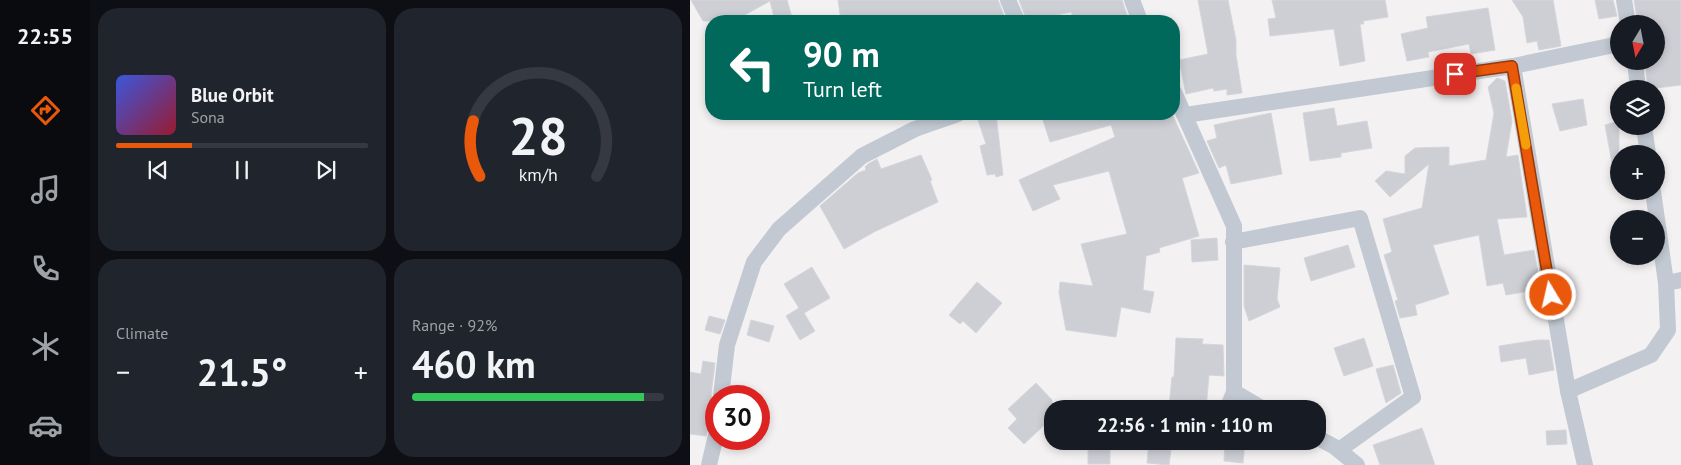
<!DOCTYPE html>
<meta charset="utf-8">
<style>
body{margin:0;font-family:"PT Sans",sans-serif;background:#20242c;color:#f1f3f6;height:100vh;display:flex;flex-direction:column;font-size:19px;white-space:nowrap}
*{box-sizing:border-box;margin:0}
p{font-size:16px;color:#9ea1a6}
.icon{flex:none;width:28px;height:28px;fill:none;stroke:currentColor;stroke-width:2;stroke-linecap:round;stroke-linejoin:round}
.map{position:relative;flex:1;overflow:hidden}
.side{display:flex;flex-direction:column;gap:8px;padding:8px;background:#0d0f14;width:600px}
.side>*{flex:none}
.banner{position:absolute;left:15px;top:15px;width:475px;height:105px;border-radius:20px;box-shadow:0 2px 8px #0003;background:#00695c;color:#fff;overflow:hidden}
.needle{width:32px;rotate:190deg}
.controls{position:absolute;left:920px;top:15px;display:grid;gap:10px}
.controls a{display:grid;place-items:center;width:55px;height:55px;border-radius:50%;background:#171b24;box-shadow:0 2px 8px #0003;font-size:25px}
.speed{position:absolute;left:15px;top:385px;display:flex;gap:10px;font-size:25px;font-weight:700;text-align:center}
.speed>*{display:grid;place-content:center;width:65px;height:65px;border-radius:50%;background:#171b24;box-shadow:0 2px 8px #0003;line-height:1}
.speed .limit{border:8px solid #d22;background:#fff;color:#111}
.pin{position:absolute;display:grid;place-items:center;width:42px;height:42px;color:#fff;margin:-21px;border-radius:10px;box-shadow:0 2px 8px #0006}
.me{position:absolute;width:55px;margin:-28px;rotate:351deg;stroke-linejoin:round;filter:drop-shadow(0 0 4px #0008)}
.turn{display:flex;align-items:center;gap:18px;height:105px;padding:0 15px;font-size:22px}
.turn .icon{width:65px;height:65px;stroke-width:2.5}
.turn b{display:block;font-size:35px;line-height:42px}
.big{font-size:38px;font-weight:600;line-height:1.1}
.side .card{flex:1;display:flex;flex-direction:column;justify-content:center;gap:8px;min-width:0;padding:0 18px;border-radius:20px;background:#20242c}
.side .dial{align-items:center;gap:0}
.dial svg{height:130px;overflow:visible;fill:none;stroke:#363941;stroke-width:7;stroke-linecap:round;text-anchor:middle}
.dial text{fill:#f1f3f6;stroke:none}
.song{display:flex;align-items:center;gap:15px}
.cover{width:60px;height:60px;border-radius:8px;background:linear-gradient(135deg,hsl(230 70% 55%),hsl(350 70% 35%))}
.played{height:5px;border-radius:2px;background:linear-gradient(90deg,#ea580c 30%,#363941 30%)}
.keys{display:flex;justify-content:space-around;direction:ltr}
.heat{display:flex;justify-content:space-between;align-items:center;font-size:28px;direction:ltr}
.charge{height:8px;border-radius:4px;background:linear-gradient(90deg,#34c759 92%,#363941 0)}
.side .tiles{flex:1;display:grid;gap:8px;grid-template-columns:repeat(2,1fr)}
.trip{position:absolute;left:354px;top:400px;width:282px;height:50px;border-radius:20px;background:#171b24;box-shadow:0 2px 8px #0003;font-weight:600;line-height:50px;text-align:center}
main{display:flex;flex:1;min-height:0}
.dock{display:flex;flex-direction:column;width:90px;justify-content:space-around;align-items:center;background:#090b0e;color:#9ea1a6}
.dock .icon{width:35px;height:35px}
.dock .current{color:#ea580c}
.dock b{font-size:22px;color:#f1f3f6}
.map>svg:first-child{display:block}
</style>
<main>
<nav class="dock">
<b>22:55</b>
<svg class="icon current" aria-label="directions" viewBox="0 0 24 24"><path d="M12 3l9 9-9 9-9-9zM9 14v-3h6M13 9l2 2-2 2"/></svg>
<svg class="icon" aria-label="music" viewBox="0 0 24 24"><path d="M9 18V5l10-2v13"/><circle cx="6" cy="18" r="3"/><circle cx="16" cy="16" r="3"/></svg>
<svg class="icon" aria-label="phone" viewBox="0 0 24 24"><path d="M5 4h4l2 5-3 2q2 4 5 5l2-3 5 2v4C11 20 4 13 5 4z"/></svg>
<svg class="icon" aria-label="climate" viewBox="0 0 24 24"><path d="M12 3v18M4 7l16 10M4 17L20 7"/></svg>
<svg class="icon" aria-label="car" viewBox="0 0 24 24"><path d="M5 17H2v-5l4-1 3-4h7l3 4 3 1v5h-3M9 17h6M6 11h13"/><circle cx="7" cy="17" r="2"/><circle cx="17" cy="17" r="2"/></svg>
</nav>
<section class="side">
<div class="tiles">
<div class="card">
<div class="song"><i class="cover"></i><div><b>Blue Orbit</b><p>Sona</p></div></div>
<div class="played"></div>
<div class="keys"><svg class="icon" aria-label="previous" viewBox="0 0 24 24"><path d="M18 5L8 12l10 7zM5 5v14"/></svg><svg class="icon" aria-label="pause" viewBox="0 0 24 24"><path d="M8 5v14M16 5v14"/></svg><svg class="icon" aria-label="next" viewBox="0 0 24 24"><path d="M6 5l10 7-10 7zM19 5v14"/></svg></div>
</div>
<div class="card dial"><svg viewBox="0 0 100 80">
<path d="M14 69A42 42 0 1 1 86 69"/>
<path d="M14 69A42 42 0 0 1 10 35" stroke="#ea580c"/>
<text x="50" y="56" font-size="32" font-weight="700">28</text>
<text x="50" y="72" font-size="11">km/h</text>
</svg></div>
<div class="card"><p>Climate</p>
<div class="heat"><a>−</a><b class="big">21.5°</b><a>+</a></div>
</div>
<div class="card"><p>Range · 92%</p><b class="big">460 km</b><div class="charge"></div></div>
</div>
</section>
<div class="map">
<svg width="991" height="465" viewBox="0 0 991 465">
<rect width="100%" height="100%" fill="#f3f1f1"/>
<g fill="#cecfd5" stroke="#d5d6dc">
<polygon points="1,0 97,0 103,21 85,21 80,1 44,21 13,21"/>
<polygon points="148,0 308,0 316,21 151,21"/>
<polygon points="329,0 432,0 439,21 385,21 381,12 337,21"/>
<polygon points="508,0 538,0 546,40 546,55 552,93 537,95 537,89 524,91 523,88 496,94 489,60 518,54"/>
<polygon points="582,0 695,0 698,17 673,21 674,24 670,24 675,61 650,66 644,29 580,36 578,19 586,18"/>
<polygon points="822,0 863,0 871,46 849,50 847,41 837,43 833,17"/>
<polygon points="905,0 923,0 927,16 909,19"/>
<polygon points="944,0 991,0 991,85 958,89 955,61 966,61 966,24 948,24"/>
<polygon points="798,8 805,50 781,54 779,44 738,52 739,57 717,61 711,34 738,28 736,17"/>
<polygon points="807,78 815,81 822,121 816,157 828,155 837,217 807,219 814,255 844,250 851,289 816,295 813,283 797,286 789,235 743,245 759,294 725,305 727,315 710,318 705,301 708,300 694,255 702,252 693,219 732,208 739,164 700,197 685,181 696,171 715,174 715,156 725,148 759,147 759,166 796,160 804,113 798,87"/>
<polygon points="893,99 897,125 870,131 862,104"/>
<polygon points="644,108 647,126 677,121 682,148 651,153 651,157 620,161 613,113"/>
<polygon points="581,113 592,174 541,184 536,165 529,168 517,141 527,138 524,125"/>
<polygon points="306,114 313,175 306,177 305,174 297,175 290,146 296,144 288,120"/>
<polygon points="351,114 482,114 509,173 492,178 509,236 469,248 470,252 456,256 453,290 464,292 460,313 431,307 426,337 376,330 369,293 370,282 403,286 391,244 437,234 419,171 363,185 370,199 343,211 329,180 425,137 421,125 360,142"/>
<polygon points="929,121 929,163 922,163 915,125"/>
<polygon points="231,155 242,180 240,181 248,202 184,232 154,249 130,206 168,173 176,170 175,167 178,164 187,159 191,169"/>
<polygon points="527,238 528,260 502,262 501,240"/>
<polygon points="658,245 665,267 621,281 614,258"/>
<polygon points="554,265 590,268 587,299 590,307 559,321 554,306"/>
<polygon points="122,267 140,298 114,313 125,331 110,340 96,316 109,308 94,284"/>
<polygon points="287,282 312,303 286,333 273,321 270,324 259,315"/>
<polygon points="19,316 35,320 30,334 15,330"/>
<polygon points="61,320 84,326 79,342 57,335"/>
<polygon points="486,338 513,339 512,344 533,345 534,376 519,375 516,409 479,407 482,377 484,377"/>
<polygon points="674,338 683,366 654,376 644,348"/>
<polygon points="848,340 859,340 864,370 839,375 836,358 811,362 809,346"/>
<polygon points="13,361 25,363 21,395 26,405 26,414 25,425 18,429 16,436 0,434 0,372 11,374"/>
<polygon points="703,365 711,393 696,403 686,369"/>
<polygon points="346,383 362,400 362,418 334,444 318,428 327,419 318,409"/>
<polygon points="732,428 745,465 690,465 683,445"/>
<polygon points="876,430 877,444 857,445 856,431"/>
<rect x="398" y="441" width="22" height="23"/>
<polygon points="459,441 482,441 479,465 457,463"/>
<polygon points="535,441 555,441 553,463 534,461"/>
</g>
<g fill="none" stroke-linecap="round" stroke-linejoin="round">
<g stroke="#c2c9d2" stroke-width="16">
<polyline points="318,0 327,21"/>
<polyline points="442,0 450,21"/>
<polyline points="934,0 938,24"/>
<polyline points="945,61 948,89"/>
<polyline points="823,66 878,391 895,465"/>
<polyline points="484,92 544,226 544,392 573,409"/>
<polyline points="495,115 823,66 929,44"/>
<polyline points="954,126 958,154"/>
<polyline points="543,242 670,218 723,397 649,450"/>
<polyline points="976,283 991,280"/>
<polyline points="878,391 961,355 978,330 976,283 963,191"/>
<polyline points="31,396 37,345 64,262 89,229 172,156 225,129 268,114"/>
<polyline points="537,409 544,392"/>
<polyline points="628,438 645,447 667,465"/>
<polyline points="19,465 26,435"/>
</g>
</g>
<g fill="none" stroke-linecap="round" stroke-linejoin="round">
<g stroke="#983908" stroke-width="12">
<polyline id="route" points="765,74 822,66 861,295"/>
</g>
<use href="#route" stroke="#ea580c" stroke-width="9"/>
<polyline stroke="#f59e0b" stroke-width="9" points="826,88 836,145"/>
</g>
</svg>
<div class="controls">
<a><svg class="needle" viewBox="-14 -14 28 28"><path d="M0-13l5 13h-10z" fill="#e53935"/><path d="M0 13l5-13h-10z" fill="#9ea1a6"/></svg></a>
<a><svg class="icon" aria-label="layers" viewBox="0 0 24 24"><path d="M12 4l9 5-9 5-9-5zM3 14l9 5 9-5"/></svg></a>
<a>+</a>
<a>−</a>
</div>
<div class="speed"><div class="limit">30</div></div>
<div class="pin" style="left:765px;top:74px;background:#d93025"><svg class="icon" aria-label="arrive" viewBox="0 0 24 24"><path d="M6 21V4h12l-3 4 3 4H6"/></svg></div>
<svg class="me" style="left:861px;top:295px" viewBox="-20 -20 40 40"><circle r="17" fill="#ea580c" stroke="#fff" stroke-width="3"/><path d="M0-11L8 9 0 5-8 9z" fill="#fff"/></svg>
<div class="trip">22:56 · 1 min · 110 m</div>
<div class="banner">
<div class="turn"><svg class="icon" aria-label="left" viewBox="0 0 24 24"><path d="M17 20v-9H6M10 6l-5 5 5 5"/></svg><div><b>90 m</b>Turn left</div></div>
</div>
</div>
</main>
